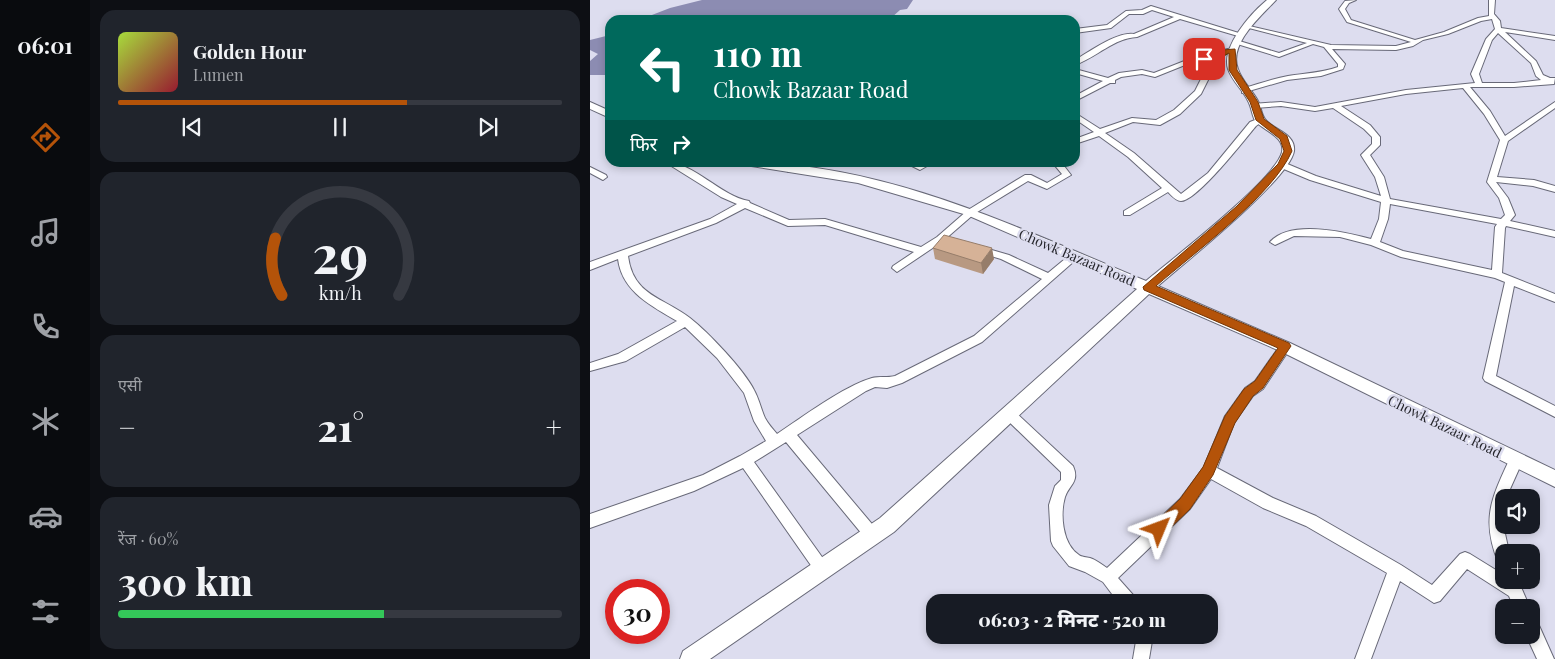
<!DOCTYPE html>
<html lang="hi">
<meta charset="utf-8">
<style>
body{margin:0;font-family:"Playfair Display","Noto Sans Devanagari",serif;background:#20242c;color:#f1f3f6;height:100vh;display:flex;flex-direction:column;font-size:19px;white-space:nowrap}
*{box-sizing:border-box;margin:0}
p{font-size:16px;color:#9ea1a6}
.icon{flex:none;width:28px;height:28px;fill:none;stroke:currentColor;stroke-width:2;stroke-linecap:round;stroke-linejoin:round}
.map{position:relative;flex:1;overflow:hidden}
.sheet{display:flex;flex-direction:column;gap:10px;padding:10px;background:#0d0f14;width:500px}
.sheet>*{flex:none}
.hud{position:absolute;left:15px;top:15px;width:475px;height:152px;border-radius:15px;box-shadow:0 2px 8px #0003;background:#00695c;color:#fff;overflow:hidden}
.tools{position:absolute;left:905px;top:489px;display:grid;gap:10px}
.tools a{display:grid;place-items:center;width:45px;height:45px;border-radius:10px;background:#171b24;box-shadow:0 2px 8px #0003;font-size:25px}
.speed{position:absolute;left:15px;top:579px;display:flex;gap:10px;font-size:25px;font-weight:700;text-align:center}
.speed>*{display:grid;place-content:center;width:65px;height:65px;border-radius:50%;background:#171b24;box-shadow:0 2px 8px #0003;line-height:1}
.speed .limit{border:8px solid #d22;background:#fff;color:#111}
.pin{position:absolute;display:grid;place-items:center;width:42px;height:42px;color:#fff;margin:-21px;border-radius:10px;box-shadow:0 2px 8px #0006}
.me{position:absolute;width:55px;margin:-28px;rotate:46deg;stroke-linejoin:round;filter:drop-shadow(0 0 4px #0008)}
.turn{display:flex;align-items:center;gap:18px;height:105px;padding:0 25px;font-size:22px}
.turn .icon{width:65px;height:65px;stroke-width:2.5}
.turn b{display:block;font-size:35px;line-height:42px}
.then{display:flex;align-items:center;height:48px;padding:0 25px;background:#0003;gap:10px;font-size:19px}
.big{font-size:38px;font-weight:800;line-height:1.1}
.sheet .card{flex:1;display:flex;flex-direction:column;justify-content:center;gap:8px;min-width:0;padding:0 18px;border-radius:15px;background:#20242c}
.sheet .dial{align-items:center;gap:0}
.dial svg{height:130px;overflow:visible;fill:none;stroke:#363941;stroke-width:7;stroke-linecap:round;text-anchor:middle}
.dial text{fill:#f1f3f6;stroke:none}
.song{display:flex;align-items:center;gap:15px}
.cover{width:60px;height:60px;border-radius:8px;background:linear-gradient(135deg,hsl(80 70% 55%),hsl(350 70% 35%))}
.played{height:5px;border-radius:2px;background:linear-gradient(90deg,#b45309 65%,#363941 65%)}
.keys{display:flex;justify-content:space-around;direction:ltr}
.heat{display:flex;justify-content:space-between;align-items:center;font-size:28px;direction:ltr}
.charge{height:8px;border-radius:4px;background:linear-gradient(90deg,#34c759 60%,#363941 0)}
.trip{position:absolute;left:336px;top:594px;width:292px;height:50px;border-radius:15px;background:#171b24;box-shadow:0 2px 8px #0003;font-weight:800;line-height:50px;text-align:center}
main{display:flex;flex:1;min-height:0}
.tab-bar{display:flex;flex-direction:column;width:90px;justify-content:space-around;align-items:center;background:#090b0e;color:#9ea1a6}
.tab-bar .icon{width:35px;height:35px}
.tab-bar .active{color:#b45309}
.tab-bar b{font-size:22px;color:#f1f3f6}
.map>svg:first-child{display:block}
</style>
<main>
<nav class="tab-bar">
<b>06:01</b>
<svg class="icon active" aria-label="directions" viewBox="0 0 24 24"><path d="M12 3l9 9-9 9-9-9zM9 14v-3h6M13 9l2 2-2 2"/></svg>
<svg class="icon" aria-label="music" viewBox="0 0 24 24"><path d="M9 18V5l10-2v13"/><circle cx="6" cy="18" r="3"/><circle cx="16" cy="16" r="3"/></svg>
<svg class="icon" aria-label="phone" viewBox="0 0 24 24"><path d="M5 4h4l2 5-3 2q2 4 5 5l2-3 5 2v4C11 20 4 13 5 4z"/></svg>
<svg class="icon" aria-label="climate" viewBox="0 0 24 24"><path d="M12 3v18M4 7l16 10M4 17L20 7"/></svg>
<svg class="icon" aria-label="car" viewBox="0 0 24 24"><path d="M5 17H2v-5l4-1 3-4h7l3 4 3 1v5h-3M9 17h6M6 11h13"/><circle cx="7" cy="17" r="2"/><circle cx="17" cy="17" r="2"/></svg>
<svg class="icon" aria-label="filters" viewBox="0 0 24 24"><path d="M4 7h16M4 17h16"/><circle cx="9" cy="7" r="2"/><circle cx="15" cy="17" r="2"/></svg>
</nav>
<section class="sheet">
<div class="card">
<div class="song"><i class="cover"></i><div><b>Golden Hour</b><p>Lumen</p></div></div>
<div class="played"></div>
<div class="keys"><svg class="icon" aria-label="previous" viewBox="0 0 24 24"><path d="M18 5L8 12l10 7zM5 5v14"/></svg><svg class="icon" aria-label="pause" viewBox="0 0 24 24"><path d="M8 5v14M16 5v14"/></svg><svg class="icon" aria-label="next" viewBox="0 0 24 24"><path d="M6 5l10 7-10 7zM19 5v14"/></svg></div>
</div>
<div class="card dial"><svg viewBox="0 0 100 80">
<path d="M14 69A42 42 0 1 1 86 69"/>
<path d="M14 69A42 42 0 0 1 10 34" stroke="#b45309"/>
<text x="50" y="56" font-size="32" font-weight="700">29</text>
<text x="50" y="72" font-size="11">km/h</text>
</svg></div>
<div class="card"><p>एसी</p>
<div class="heat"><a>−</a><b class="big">21°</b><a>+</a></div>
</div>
<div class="card"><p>रेंज · 60%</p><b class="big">300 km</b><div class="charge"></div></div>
</section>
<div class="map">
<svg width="965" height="659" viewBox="0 0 965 659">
<rect width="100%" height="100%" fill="#ddddef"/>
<g fill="#8c8cb2">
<polygon points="112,0 323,0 317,9 310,10 301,18 282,20 49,20 80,8"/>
<polygon points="20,35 20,91 15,88 18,75 0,75 0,61 8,54 0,50 0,40"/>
</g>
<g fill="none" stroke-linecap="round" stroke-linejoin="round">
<g stroke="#686978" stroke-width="2">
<g id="street">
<path d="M766 0 759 3 755 9 761 20 825 40 854 32 888 18 899 16V0H905L904 14 910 21 911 28 965 36V40L915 32 946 61 953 75 960 78H965L964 84 924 87H880L900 111 915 136 965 102V108L918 141 907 177 944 180 965 186V192L943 186 906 182 918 198 925 215 920 221 965 231V237L916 226 915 228 912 273 965 294V302L924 286 906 376 965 406V417L895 381 893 378 915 282 905 278 811 257 781 245 750 237 704 236 685 245 680 242C700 219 755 232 781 239L789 219 791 202 720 180 689 167V163H695L726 176 791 196 785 177 771 155 782 144V137L774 129 743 108 725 111 691 106 665 108 661 106 662 104 691 102 725 107 816 90 885 83 881 74 896 39 905 29 902 19 891 21 858 34 833 40 823 46 806 50 742 49 755 64 753 69 731 76 697 80 652 93V89C667 84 682 79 698 76 715 73 731 73 748 67V64L734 47 723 44 689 57 644 43V41L646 40 689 53 717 43 655 27V25L741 45 806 46 821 42 757 22 749 9 755 1ZM908 33 941 63 946 76 951 80 924 83H892L889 74 902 40ZM873 88 894 114 910 140 897 182 909 198 915 215 911 219 800 199 794 177 780 155 790 145V137L780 125 751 106 816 94ZM800 204 907 224 905 227 902 270 813 251 790 242 798 219Z"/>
<path d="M561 6 652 34 653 35 648 36 590 19 547 37C524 38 507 57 485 65V60C499 52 528 31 544 34L584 17 562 10 553 14H539L521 28 485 33V29L517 25 536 11 552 10Z"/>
<path d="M643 48 646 50 645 51 637 53 628 60 611 94 590 114 570 125 543 122 515 133 544 153 591 194 618 173 660 122 670 118 674 120 666 126C655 139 607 201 591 201 586 201 581 195 578 192L540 215H534V211L572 188 538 157 509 136 485 144V139L504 132 485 119V113L510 129 542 118 566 120 584 110 605 91 620 61H605L565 77 552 74 531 77 525 80V83H520L485 101V96L513 81 485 73V69L518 78 529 73 552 70 564 73 602 58 623 57 633 50Z"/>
<path d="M75 162C104 162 130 196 159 201L160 203 199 220 235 219 331 247 347 237 378 210 435 175H441L457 183 472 174 462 162H471L481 175 457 189 438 181 384 214 353 241 307 272 302 268 303 266 324 252 235 225 198 226 155 208 126 223 38 256C43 296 73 297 100 318 118 332 154 370 164 390 169 399 171 409 175 418 178 424 183 429 187 434 211 418 254 386 282 378 289 376 297 378 305 376L384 336 452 279 411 259 384 251 383 249 384 247 388 246 419 255 458 273 481 254 485 253 490 256 392 342 312 383 297 388 285 387 276 391 207 435 287 530 289 535 287 540 282 542 277 540 196 442 164 462 237 564 240 569 237 574 232 577 227 574 153 468 104 491 0 528V514L113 475 150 456 176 441 164 421 154 393 127 358 95 327 36 361 0 371V363L28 354 87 321C62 306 32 292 28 259L0 270V262L120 219 147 204 131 197Z"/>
<polygon points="206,162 216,162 204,172 198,172 198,168"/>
<polygon points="314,162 344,162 330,170"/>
<polygon points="0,167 16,175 17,177 13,180 0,173"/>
<path d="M695 343 699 344 701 347 673 389 663 396 644 423 627 468 683 498 726 516 811 565 842 585 870 554 875 552 880 554 914 575V580H928L940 608H924L919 596 877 569 850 601 844 603 810 581 781 659H765L797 573 716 526 673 508 621 479 600 509 528 578 544 596 546 602H528L513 582 495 572 479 566 463 546 461 541 459 505 465 486 471 480V472L415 418 413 414 415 410 419 409 423 410 483 466C490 482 479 485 475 497 470 514 472 544 489 555 491 557 497 557 500 558 506 560 511 564 517 568L590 499 614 467 635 416 655 388 665 381 691 344Z"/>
<path d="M926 454 931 456 933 460 916 498H914V529L919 552H914V566L909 564C890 519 902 497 921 456Z"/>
<polygon points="941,619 947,621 964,659 947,659 936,635 941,635"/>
<polygon points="547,635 563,635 559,659 543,659"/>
</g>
</g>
<g stroke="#686978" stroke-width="2">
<g id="secondary">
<path d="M677 0H686C671 16 638 44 648 69 652 81 662 90 668 101 671 106 671 114 675 119 683 130 706 133 704 151 700 179 593 264 568 286L700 343 965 470V487L690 351 559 294 304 532 120 659H90L93 651 290 518 547 289 377 215 268 183 155 165 150 162C293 162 426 227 556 281 581 260 686 179 692 152 695 137 675 131 666 122 662 117 662 108 658 101 653 90 642 81 638 69 631 47 661 13 677 0Z"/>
<polygon points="0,102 20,111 20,118 0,109"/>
</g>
</g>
<use href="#street" fill="#fff" fill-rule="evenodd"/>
<use href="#secondary" fill="#fff" fill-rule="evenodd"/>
</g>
<polygon fill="#b89982" points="343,248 404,259 393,274 345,259"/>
<polygon fill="#967d6a" points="402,248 404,259 393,274 391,263"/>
<polygon fill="#d6b297" stroke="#967d6a" points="354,235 402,248 391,263 343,248"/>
<path fill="#b45309" stroke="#753606" d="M645 49 647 70 668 102 674 119 697 136 702 151C683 195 604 253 566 286L699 343 701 346 673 388 663 396 645 423 623 475 600 509 574 534 569 536 564 534 562 529 564 524 590 499 613 467 635 416 654 389 665 381 688 348 554 290 553 287 647 206 688 164 694 151 690 139 666 120 660 102 639 70V53L625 61 611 59 623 57 632 50Z"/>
<g text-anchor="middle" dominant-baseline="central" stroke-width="5" stroke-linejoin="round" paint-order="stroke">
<g font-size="14" fill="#25252b" stroke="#ddddef">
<text transform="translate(487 257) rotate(23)">Chowk Bazaar Road</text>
<text transform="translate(855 426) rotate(26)">Chowk Bazaar Road</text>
</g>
</g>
</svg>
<div class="tools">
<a><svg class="icon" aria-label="sound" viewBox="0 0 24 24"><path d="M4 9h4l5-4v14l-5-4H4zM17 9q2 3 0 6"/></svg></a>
<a>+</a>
<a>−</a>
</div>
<div class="speed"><div class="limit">30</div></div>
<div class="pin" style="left:614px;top:59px;background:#d93025"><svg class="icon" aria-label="arrive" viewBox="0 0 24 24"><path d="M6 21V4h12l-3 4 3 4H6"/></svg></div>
<svg class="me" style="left:569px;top:529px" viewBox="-20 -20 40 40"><path d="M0-17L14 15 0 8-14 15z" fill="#b45309" stroke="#fff" stroke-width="4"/></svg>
<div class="trip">06:03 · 2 मिनट · 520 m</div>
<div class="hud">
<div class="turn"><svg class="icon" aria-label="left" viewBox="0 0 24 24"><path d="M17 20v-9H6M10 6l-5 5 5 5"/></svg><div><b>110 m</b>Chowk Bazaar Road</div></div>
<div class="then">फिर<svg class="icon" aria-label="right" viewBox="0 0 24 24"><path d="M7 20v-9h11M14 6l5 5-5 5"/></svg></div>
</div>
</div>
</main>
